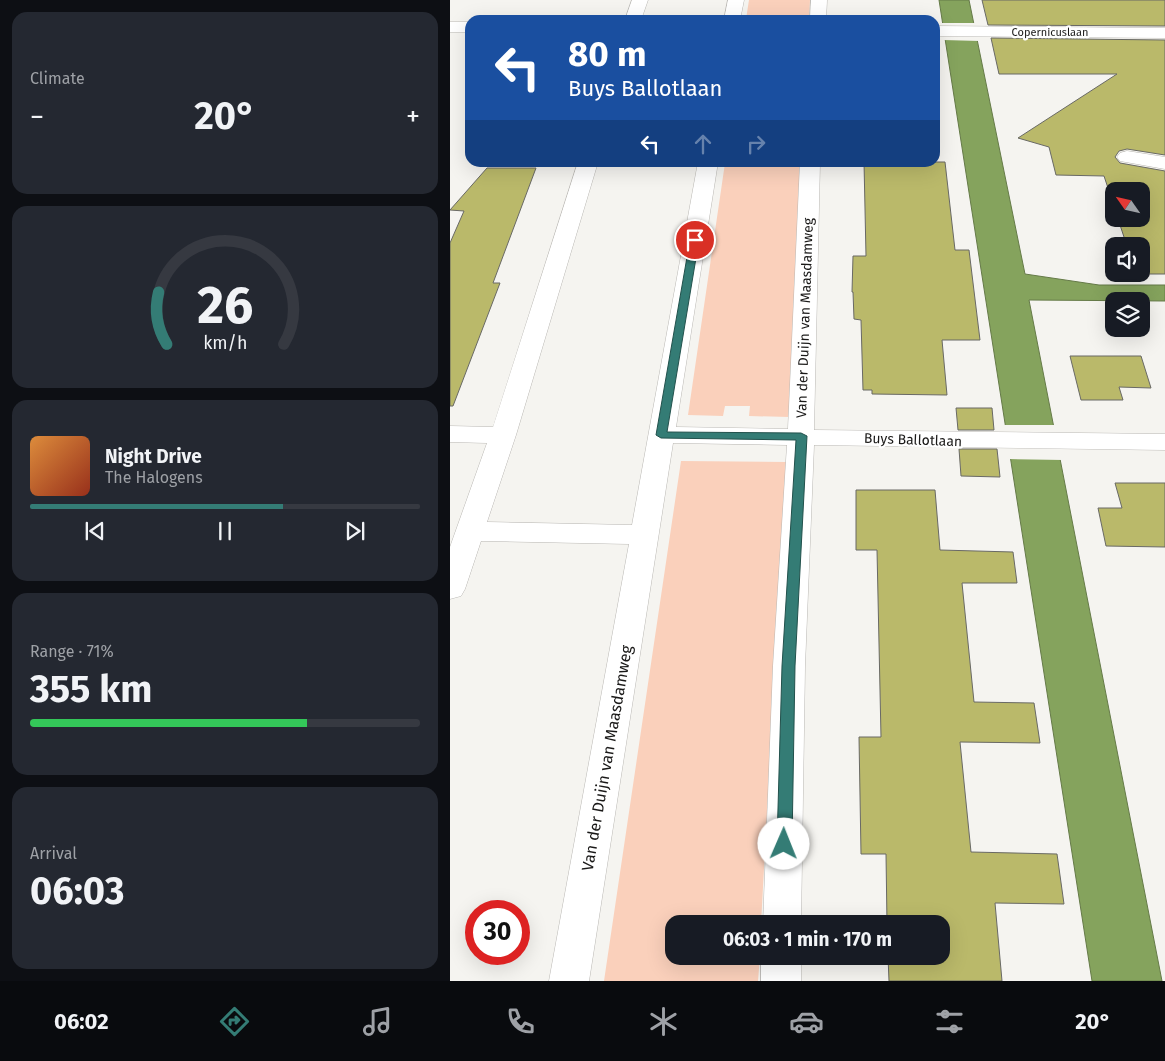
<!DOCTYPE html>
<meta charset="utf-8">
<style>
body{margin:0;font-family:"Fira Sans",sans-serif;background:#242831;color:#f1f3f6;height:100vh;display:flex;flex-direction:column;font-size:19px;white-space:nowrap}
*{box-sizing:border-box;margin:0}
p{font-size:16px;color:#9ea1a6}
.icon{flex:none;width:28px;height:28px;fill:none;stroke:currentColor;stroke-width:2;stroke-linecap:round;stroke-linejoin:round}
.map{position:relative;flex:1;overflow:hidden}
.sheet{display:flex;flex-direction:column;gap:12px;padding:12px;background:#0d0f14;width:450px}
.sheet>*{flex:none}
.guide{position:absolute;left:15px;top:15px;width:475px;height:152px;border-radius:15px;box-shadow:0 5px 20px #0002;background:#1a4fa0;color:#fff;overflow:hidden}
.needle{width:32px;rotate:304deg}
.buttons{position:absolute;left:655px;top:182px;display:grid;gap:10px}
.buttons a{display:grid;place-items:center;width:45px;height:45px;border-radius:10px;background:#171b24;box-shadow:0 5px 20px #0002;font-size:25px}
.speed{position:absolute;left:15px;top:900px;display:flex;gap:10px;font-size:25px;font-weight:700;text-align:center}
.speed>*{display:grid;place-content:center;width:65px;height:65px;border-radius:50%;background:#171b24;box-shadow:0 5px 20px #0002;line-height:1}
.speed .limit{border:8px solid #d22;background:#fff;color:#111}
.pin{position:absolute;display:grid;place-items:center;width:42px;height:42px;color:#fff;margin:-21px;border:2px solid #fff;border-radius:50%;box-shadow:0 1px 5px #0007}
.me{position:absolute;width:55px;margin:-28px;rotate:1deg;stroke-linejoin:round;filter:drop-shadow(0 0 4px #0008)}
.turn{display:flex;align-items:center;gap:18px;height:105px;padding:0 20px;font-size:22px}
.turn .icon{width:65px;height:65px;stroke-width:2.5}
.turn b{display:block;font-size:35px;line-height:42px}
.lanes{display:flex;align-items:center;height:48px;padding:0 20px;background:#0003;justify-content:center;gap:25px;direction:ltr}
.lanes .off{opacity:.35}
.big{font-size:38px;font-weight:700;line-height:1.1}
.sheet .widget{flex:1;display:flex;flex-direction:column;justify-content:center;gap:8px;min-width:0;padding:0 18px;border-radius:15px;background:#242831}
.sheet .dial{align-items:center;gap:0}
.dial svg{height:130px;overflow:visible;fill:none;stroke:#363941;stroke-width:7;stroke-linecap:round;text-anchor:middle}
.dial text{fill:#f1f3f6;stroke:none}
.song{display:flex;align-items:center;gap:15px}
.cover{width:60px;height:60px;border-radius:8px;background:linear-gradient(135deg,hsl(30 70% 55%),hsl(10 70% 35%))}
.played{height:5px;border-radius:2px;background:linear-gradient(90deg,#347c75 65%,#363941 65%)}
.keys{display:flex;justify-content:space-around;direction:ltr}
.heat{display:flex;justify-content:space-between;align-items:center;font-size:28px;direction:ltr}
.charge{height:8px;border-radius:4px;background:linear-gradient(90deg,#34c759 71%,#363941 0)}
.trip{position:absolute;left:215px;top:915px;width:285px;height:50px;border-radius:15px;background:#171b24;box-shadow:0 5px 20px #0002;font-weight:700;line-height:50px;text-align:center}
.dock{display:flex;height:80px;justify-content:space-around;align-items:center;background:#090b0e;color:#9ea1a6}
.dock .icon{width:35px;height:35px}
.dock .current{color:#347c75}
.dock b{font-size:22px;color:#f1f3f6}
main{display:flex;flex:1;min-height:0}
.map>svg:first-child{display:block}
</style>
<main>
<section class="sheet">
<div class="widget"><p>Climate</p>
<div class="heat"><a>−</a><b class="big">20°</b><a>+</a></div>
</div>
<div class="widget dial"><svg viewBox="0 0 100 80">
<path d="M14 69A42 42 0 1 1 86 69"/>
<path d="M14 69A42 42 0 0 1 9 37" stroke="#347c75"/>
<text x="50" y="56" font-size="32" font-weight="700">26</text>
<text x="50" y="72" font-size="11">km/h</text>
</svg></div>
<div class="widget">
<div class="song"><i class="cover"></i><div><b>Night Drive</b><p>The Halogens</p></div></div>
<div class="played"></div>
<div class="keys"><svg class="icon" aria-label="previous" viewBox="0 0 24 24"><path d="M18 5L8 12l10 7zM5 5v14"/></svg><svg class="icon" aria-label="pause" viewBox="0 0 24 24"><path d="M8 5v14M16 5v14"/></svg><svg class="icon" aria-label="next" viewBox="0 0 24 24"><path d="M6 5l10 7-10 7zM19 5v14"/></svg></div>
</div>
<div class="widget"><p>Range · 71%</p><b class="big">355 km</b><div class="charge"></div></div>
<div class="widget"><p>Arrival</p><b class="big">06:03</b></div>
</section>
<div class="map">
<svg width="715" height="981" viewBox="0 0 715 981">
<rect width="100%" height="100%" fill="#f5f4f0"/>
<g fill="#fad0bb">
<polygon points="299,0 360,0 359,20 296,19"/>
<polygon points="275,163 351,163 339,417 299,416 300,406 275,406 273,416 238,415"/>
<polygon points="231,461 336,462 311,924 224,924 224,956 310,956 308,981 154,981"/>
</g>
<polygon fill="#85a35d" stroke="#657a48" points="489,0 519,0 575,274 649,285 715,285 715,301 579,300 712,981 642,981"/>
<g fill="#f5f4f0">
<polygon points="490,23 526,23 530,41 493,40"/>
<polygon points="553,425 606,425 613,460 559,459"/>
</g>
<g fill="#bab96a" stroke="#696965">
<polygon points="532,0 715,0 715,26 538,25"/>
<polygon points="541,38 715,40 715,155 677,149 669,151 665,157 670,163 715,171 715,274 683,274 691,274 691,246 677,246 668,219 691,219 691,191 664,191 664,206 654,176 606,175 599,147 568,138 667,74 549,74"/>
<polygon points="414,162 495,162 505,250 519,250 530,340 492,340 497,395 422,394 422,390 413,390 411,320 404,319 403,292 402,292 403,256 416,256"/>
<polygon points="37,168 86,168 43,283 50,283 3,406 0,406 0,243 14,211 0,210"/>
<polygon points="620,356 691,356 701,388 669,387 673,400 631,400"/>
<polygon points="506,408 542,408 544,430 508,430"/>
<polygon points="509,449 547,449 550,477 511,476"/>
<polygon points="665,483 715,483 715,547 656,546 648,508 672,508"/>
<polygon points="406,490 485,490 490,550 563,552 567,583 512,583 524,702 584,703 590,743 510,742 521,852 607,854 614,904 545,903 552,981 439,981 438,956 491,956 491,924 437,924 436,854 411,854 409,737 431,737 427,550 406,550"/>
</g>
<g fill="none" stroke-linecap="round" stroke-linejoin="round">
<g stroke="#bab8b4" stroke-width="1">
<g id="minor">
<polygon points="182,0 198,0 191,20 175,20"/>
<polygon points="278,0 294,0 290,20 274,20"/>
<polygon points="361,0 377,0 376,20 360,20"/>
<rect x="0" y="22" width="20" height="10"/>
<polygon points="485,26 715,28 715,38 485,36"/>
<polygon points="677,151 715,157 715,169 670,161 667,157 670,153"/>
<polygon points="128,162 148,162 66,435 37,522 182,525 248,162 268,162 226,427 338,429 350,162 370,162 364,430 715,434 715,450 364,445 355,666 351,924 313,924 323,666 337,445 223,443 139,981 99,981 179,544 31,541 15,589 11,596 0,599 0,547 37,443 0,442 0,426 43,427"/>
<rect x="311" y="956" width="40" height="25"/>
</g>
</g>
<use href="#minor" fill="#fff" fill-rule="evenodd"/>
</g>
<polygon fill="#347c75" stroke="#22514c" points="245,238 249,240 217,432 351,433 357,436 345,666 342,844 340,849 334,850 329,849 327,844 332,666 346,440 211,438 206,435 240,240"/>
<g text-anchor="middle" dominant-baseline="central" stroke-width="4.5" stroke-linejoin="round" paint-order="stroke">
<g font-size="11" fill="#1a1918" stroke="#fff">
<text x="600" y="32">Copernicuslaan</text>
</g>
<g font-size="14" fill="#1a1918" stroke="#fff">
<text transform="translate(355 318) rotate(-88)">Van der Duijn van Maasdamweg</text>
<text transform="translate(463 440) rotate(2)">Buys Ballotlaan</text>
</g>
<g font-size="16" fill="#1a1918" stroke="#fff">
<text transform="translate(157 758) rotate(-80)">Van der Duijn van Maasdamweg</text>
</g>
</g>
</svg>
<div class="buttons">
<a><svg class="needle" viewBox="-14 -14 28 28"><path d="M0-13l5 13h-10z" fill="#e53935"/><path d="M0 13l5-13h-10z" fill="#9ea1a6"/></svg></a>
<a><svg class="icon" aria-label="sound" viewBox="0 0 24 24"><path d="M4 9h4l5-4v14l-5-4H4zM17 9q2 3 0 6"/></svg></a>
<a><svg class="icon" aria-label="layers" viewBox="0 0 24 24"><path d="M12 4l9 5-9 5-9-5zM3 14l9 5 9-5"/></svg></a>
</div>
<div class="speed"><div class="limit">30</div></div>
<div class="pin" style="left:245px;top:240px;background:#d93025"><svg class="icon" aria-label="arrive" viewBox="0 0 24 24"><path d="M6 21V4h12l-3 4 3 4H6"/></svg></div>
<svg class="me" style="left:334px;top:844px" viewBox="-20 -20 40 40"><circle r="19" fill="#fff"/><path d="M0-13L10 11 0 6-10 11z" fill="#347c75"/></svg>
<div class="trip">06:03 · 1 min · 170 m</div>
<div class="guide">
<div class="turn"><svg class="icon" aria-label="left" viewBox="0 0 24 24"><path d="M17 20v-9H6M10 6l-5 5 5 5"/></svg><div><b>80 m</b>Buys Ballotlaan</div></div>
<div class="lanes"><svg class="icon" aria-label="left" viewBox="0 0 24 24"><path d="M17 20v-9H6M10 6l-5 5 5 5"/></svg><svg class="icon off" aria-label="ahead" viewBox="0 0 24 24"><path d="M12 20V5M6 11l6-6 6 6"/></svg><svg class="icon off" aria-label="right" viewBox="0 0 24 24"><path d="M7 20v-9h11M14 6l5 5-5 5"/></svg></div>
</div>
</div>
</main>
<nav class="dock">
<b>06:02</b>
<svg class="icon current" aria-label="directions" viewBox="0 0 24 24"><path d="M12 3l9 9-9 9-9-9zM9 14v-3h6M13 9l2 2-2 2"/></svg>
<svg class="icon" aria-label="music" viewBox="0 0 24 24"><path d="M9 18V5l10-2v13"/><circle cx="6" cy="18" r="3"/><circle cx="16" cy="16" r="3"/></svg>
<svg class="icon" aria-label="phone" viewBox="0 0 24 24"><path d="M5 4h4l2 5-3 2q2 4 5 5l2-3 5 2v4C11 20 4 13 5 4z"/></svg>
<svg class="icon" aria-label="climate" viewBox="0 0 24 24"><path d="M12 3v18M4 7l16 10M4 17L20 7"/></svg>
<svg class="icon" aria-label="car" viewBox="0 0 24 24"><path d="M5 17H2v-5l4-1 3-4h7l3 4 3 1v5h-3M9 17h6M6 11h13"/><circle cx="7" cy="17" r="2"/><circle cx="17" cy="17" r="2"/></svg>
<svg class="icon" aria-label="filters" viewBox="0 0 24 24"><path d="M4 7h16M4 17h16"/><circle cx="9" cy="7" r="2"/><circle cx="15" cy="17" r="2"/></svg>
<b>20°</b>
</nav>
